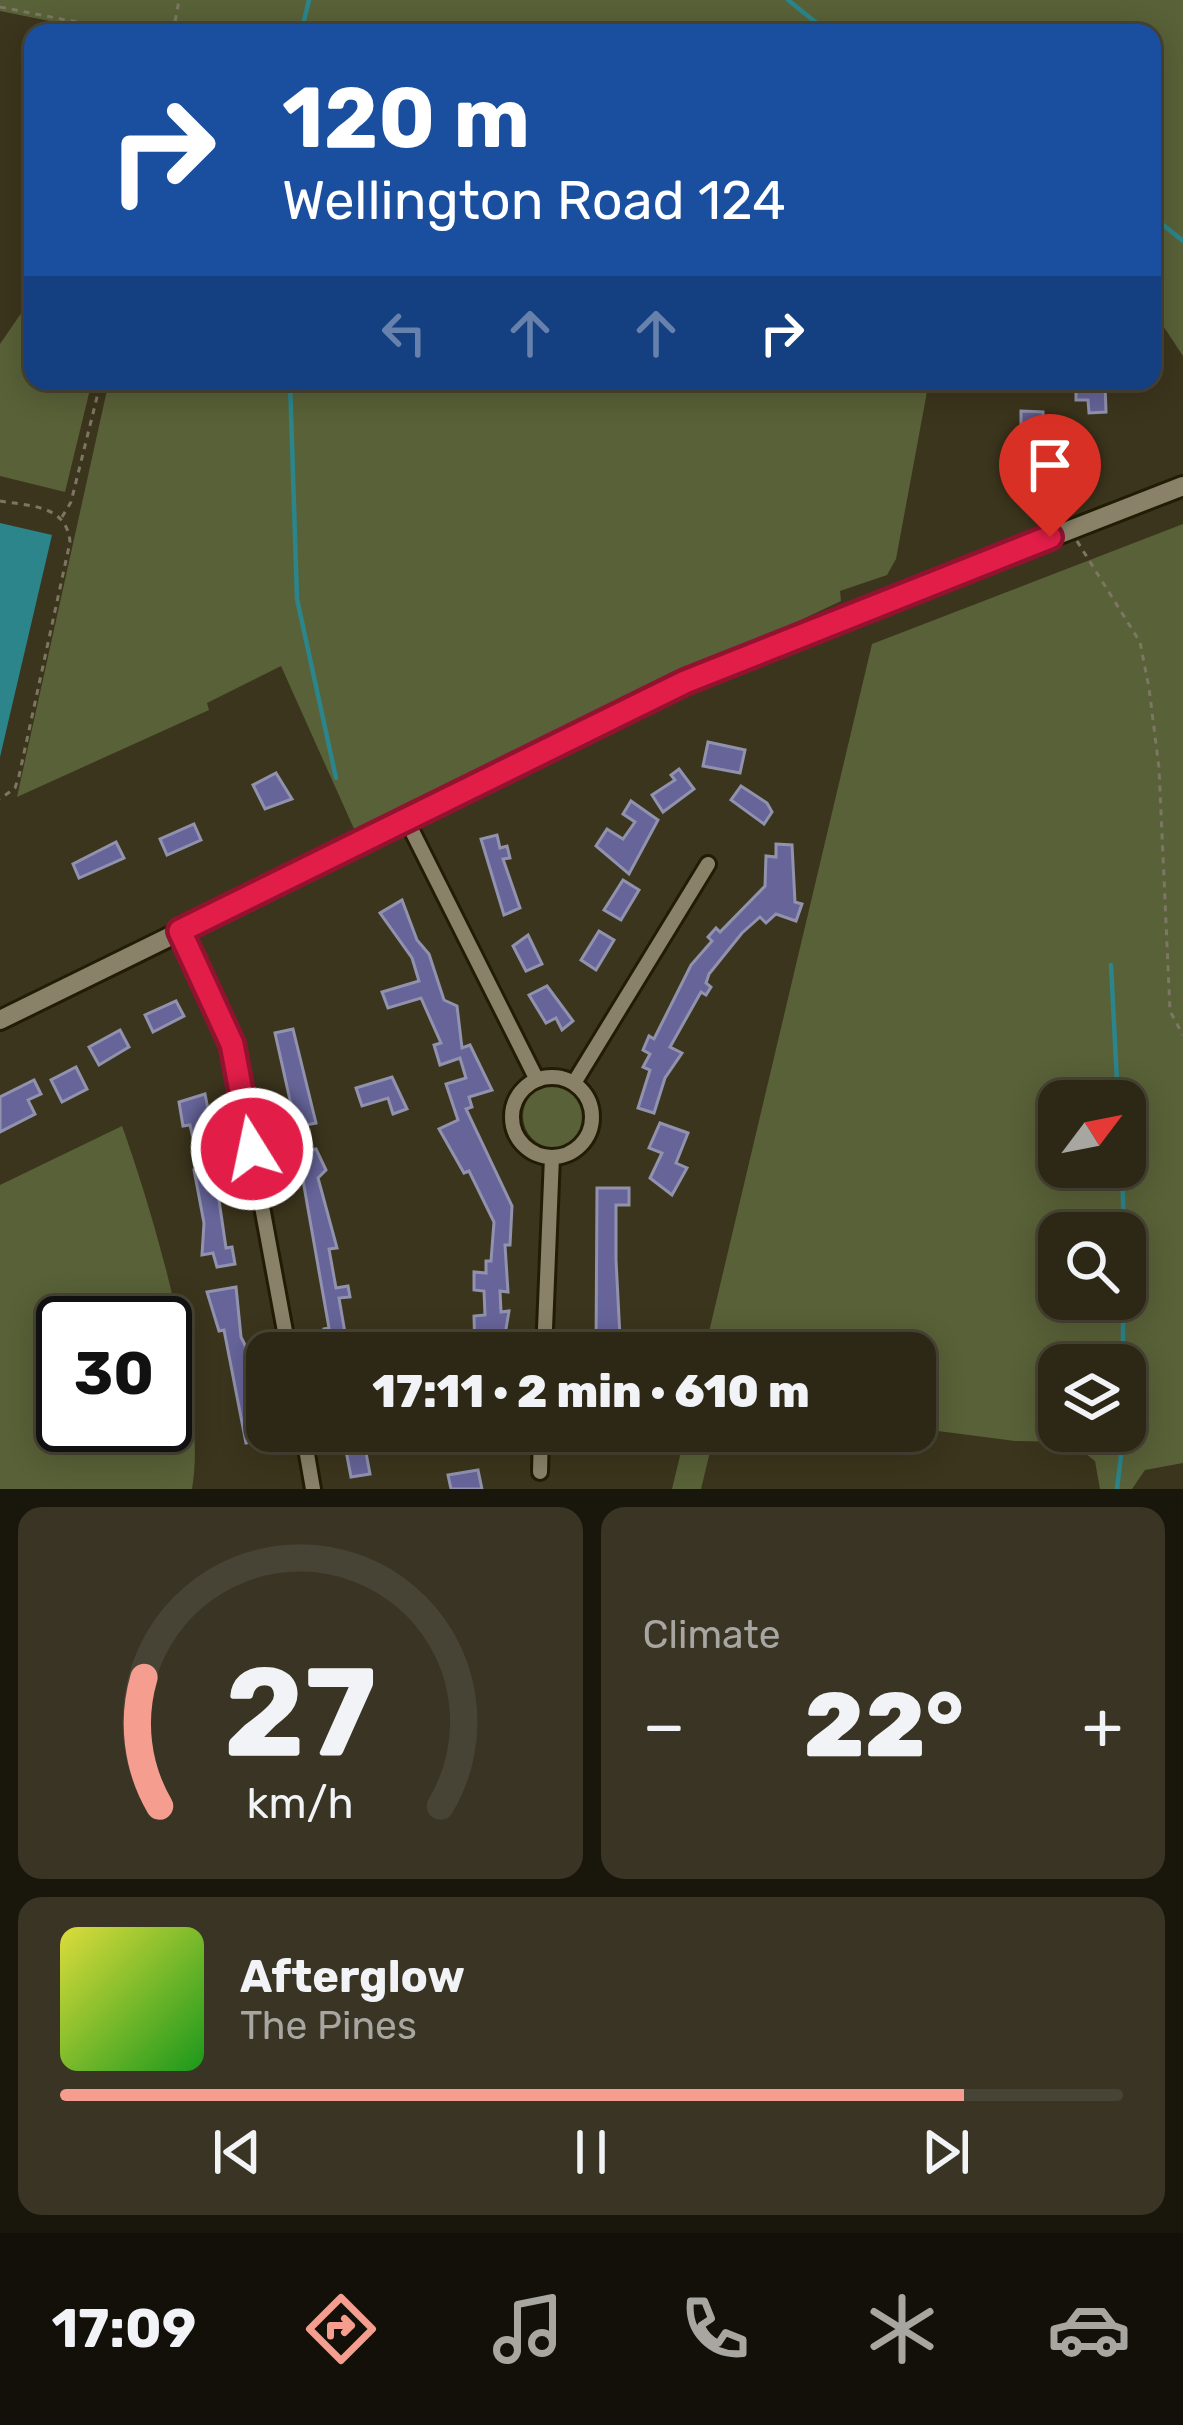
<!DOCTYPE html>
<meta charset="utf-8">
<style>
body{margin:0;font-family:Rubik,sans-serif;background:#393423;color:#f1f3f6;height:100vh;display:flex;flex-direction:column;font-size:45px;white-space:nowrap}
*{box-sizing:border-box;margin:0}
p{font-size:39px;color:#a7a6a1}
.icon{flex:none;width:66px;height:66px;fill:none;stroke:currentColor;stroke-width:2;stroke-linecap:round;stroke-linejoin:round}
.map{position:relative;height:1489px;overflow:hidden}
.panel{display:flex;flex-direction:column;gap:18px;padding:18px;background:#19160c;flex:1}
.panel>*{flex:none}
.guide{position:absolute;left:24px;top:24px;width:1137px;height:366px;border-radius:24px;box-shadow:0 6px 30px #0003,0 0 0 3px #484435;background:#1a4fa0;color:#fff;overflow:hidden}
.needle{width:78px;rotate:58deg}
.buttons{position:absolute;left:1038px;top:1080px;display:grid;gap:24px}
.buttons a{display:grid;place-items:center;width:108px;height:108px;border-radius:24px;background:#2d2816;box-shadow:0 6px 30px #0003,0 0 0 3px #484435;font-size:60px}
.speed{position:absolute;left:36px;top:1296px;display:flex;gap:24px;font-size:60px;font-weight:700;text-align:center}
.speed>*{display:grid;place-content:center;width:156px;height:156px;border-radius:50%;background:#2d2816;box-shadow:0 6px 30px #0003,0 0 0 3px #484435;line-height:1}
.speed .limit{border:6px solid #111;border-radius:18px;background:#fff;color:#111}
.pin{position:absolute;display:grid;place-items:center;width:102px;height:102px;color:#fff;margin:-123px -51px;border-radius:50% 50% 50% 0;rotate:-45deg;box-shadow:0 0 12px #0007}
.pin .icon{rotate:45deg}
.me{position:absolute;width:132px;margin:-66px;rotate:350deg;stroke-linejoin:round;filter:drop-shadow(0 0 9px #0008)}
.turn{display:flex;align-items:center;gap:42px;height:252px;padding:0 60px;font-size:54px}
.turn .icon{width:156px;height:156px;stroke-width:2.5}
.turn b{display:block;font-size:84px;line-height:102px}
.lanes{display:flex;align-items:center;height:114px;padding:0 60px;background:#0003;justify-content:center;gap:60px;direction:ltr}
.lanes .off{opacity:.35}
.big{font-size:90px;font-weight:800;line-height:1.1}
.panel .tile{flex:1;display:flex;flex-direction:column;justify-content:center;gap:18px;min-width:0;padding:0 42px;border-radius:24px;background:#393423}
.panel .dial{align-items:center;gap:0}
.dial svg{height:312px;overflow:visible;fill:none;stroke:#484435;stroke-width:7;stroke-linecap:round;text-anchor:middle}
.dial text{fill:#f1f3f6;stroke:none}
.song{display:flex;align-items:center;gap:36px}
.cover{width:144px;height:144px;border-radius:18px;background:linear-gradient(135deg,hsl(60 70% 55%),hsl(120 70% 35%))}
.played{height:12px;border-radius:6px;background:linear-gradient(90deg,#f59d8e 85%,#484435 85%)}
.keys{display:flex;justify-content:space-around;direction:ltr}
.heat{display:flex;justify-content:space-between;align-items:center;font-size:66px;direction:ltr}
.panel .tiles{flex:1;display:grid;gap:18px;grid-template-columns:1fr 1fr}
.tile:last-child{grid-column:span 2}
.trip{position:absolute;left:246px;top:1332px;width:690px;height:120px;border-radius:24px;background:#2d2816;box-shadow:0 6px 30px #0003,0 0 0 3px #484435;font-weight:800;line-height:120px;text-align:center}
.tab-bar{display:flex;height:192px;justify-content:space-around;align-items:center;background:#121009;color:#a7a6a1}
.tab-bar .icon{width:84px;height:84px}
.tab-bar .on{color:#f59d8e}
.tab-bar b{font-size:54px;color:#f1f3f6}
.map>svg:first-child{display:block}
</style>
<div class="map">
<svg width="1183" height="1489" viewBox="0 0 1183 1489">
<rect width="100%" height="100%" fill="#3c351d"/>
<g fill="#596138" fill-rule="evenodd">
<polygon points="0,0 1183,0 1183,356 1152,309 1152,33 109,33 0,11"/>
<polygon points="33,296 33,381 92,381 65,492 0,476 0,344"/>
<polygon points="109,381 929,381 896,559 887,575 840,591 841,601 355,831 281,666 207,703 209,710 17,797"/>
<path d="M1183 524V1463L1145 1470 1132 1489H1100L1095 1461 1071 1442 1015 1441 915 1428V1353H704L872 644ZM1125 1101V1167H1059V1101ZM1125 1233V1299H1059V1233ZM1059 1365H1125V1431H1059Z"/>
<circle cx="555" cy="1116" r="32"/>
<path d="M122 1126C154 1215 208 1398 192 1489H0V1185ZM63 1323H165V1425H63Z"/>
<polygon points="686,1431 715,1431 701,1489 672,1489"/>
</g>
<polygon fill="#2b858a" points="0,523 52,535 0,757"/>
<g fill="none" stroke-linecap="round" stroke-linejoin="round">
<g stroke="#2b858a" stroke-width="4.5">
<polyline points="788,0 829,33"/>
<polyline points="301,33 309,0"/>
<polyline points="1152,216 1183,241"/>
<polyline points="290,381 297,599 336,778"/>
<polyline points="1111,965 1118,1101"/>
<polyline points="1122,1167 1125,1265"/>
<polyline points="1123,1299 1123,1365"/>
<polyline points="1125,1380 1125,1424"/>
<polyline points="1117,1489 1124,1431"/>
</g>
</g>
<g fill="#666499" stroke="#9192ad" stroke-width="3">
<polygon points="1087,381 1105,383 1106,412 1089,413 1088,400 1076,400 1076,390 1087,390"/>
<polygon points="1021,411 1043,412 1043,420 1063,421 1063,446 1042,446 1042,435 1021,434"/>
<polygon points="708,742 745,750 740,773 703,766"/>
<polygon points="679,769 694,789 663,812 652,795 675,780 671,775"/>
<polygon points="276,773 292,799 265,809 253,785"/>
<polygon points="741,786 767,803 772,812 764,824 731,800"/>
<polygon points="631,801 658,820 629,874 596,846 607,829 623,839 635,822 623,814"/>
<polygon points="194,824 201,840 167,855 160,839"/>
<polygon points="497,835 500,848 507,846 510,858 503,859 520,908 504,915 481,839"/>
<polygon points="116,842 124,858 79,878 73,864"/>
<polygon points="776,844 792,845 795,902 802,904 796,921 776,914 766,923 760,917 742,933 709,974 706,983 711,987 706,995 701,992 670,1047 682,1053 665,1078 654,1113 638,1108 650,1070 643,1067 650,1054 643,1050 649,1036 654,1039 691,965 712,941 708,937 716,928 720,932 765,886 766,856 776,857"/>
<polygon points="623,880 639,890 621,920 604,910"/>
<polygon points="402,900 417,940 429,954 444,1000 457,1006 462,1048 470,1045 492,1090 469,1097 472,1107 466,1109 512,1206 510,1245 505,1245 508,1292 500,1291 501,1312 509,1311 502,1353 475,1353 474,1316 485,1315 484,1291 474,1290 474,1272 486,1273 486,1261 491,1261 494,1222 469,1171 464,1173 439,1129 458,1120 446,1084 466,1078 460,1058 440,1065 434,1045 441,1043 421,998 388,1008 382,992 419,981 412,958 380,913"/>
<polygon points="599,931 614,940 596,970 581,960"/>
<polygon points="528,935 542,964 526,971 513,946"/>
<polygon points="547,986 573,1021 562,1030 556,1018 546,1023 529,995"/>
<polygon points="176,1001 184,1016 153,1032 145,1015"/>
<polygon points="293,1029 316,1123 296,1127 275,1033"/>
<polygon points="120,1030 129,1047 99,1065 89,1047"/>
<polygon points="76,1067 87,1089 62,1102 51,1080"/>
<polygon points="392,1077 407,1109 393,1114 388,1098 362,1106 356,1088"/>
<polygon points="34,1080 41,1094 28,1100 35,1114 0,1132 0,1097"/>
<polygon points="205,1094 213,1134 193,1138 190,1125 183,1126 179,1102"/>
<polygon points="660,1123 688,1133 676,1163 687,1168 672,1195 650,1178 662,1153 649,1148"/>
<polygon points="316,1149 326,1170 318,1178 337,1248 329,1249 336,1288 348,1286 350,1297 339,1298 345,1333 361,1332 364,1346 349,1353 329,1353 324,1329 329,1328 298,1152"/>
<polygon points="214,1166 226,1248 232,1247 235,1264 217,1267 213,1253 202,1255 204,1223 194,1170"/>
<polygon points="597,1188 629,1188 629,1205 616,1205 616,1260 620,1337 629,1337 629,1350 612,1353 596,1353"/>
<polygon points="236,1287 241,1337 251,1357 254,1397 267,1439 246,1443 224,1330 219,1331 207,1292"/>
<polygon points="363,1437 370,1474 351,1477 344,1440"/>
<polygon points="478,1470 482,1489 451,1489 448,1475"/>
</g>
<g fill="none" stroke-linecap="round" stroke-linejoin="round">
<g stroke="#231c05" stroke-width="20">
<g id="minor">
<polyline points="406,819 537,1080"/>
<polyline points="180,931 232,1044 289,1353"/>
<circle cx="552" cy="1117" r="40"/>
<polyline points="574,1083 708,864"/>
<polyline points="544,1353 552,1157"/>
<polyline points="303,1431 313,1489"/>
<polyline points="540,1472 541,1431"/>
</g>
</g>
<g stroke="#231c05" stroke-width="24">
<polyline id="secondary" points="0,1020 723,665 1183,486"/>
</g>
<g stroke="#7c7662" stroke-width="3" stroke-dasharray="6 6" stroke-linecap="butt">
<polyline points="0,7 133,33"/>
<polyline points="157,33 172,29"/>
<polyline points="173,33 179,0"/>
<path d="M0 501C30 506 67 505 70 542L19 776 15 788 0 799"/>
<polyline points="62,517 71,502 101,381"/>
<polyline points="1077,541 1140,642 1149,688 1159,768 1170,1011 1183,1035"/>
</g>
<use href="#minor" stroke="#8a8268" stroke-width="14"/>
<use href="#secondary" stroke="#8a8268" stroke-width="18"/>
</g>
<g fill="none" stroke-linecap="round" stroke-linejoin="round">
<g stroke="#92132f" stroke-width="30">
<polyline id="route" points="252,1149 232,1044 180,931 685,682 1050,537"/>
</g>
<use href="#route" stroke="#e11d48" stroke-width="21"/>
</g>
</svg>
<div class="buttons">
<a><svg class="needle" viewBox="-14 -14 28 28"><path d="M0-13l5 13h-10z" fill="#e53935"/><path d="M0 13l5-13h-10z" fill="#a7a6a1"/></svg></a>
<a><svg class="icon" aria-label="search" viewBox="0 0 24 24"><circle cx="10" cy="10" r="6"/><path d="M15 15l6 6"/></svg></a>
<a><svg class="icon" aria-label="layers" viewBox="0 0 24 24"><path d="M12 4l9 5-9 5-9-5zM3 14l9 5 9-5"/></svg></a>
</div>
<div class="speed"><div class="limit">30</div></div>
<div class="pin" style="left:1050px;top:537px;background:#d93025"><svg class="icon" aria-label="arrive" viewBox="0 0 24 24"><path d="M6 21V4h12l-3 4 3 4H6"/></svg></div>
<svg class="me" style="left:252px;top:1149px" viewBox="-20 -20 40 40"><circle r="17" fill="#e11d48" stroke="#fff" stroke-width="3"/><path d="M0-11L8 9 0 5-8 9z" fill="#fff"/></svg>
<div class="trip">17:11 · 2 min · 610 m</div>
<div class="guide">
<div class="turn"><svg class="icon" aria-label="right" viewBox="0 0 24 24"><path d="M7 20v-9h11M14 6l5 5-5 5"/></svg><div><b>120 m</b>Wellington Road 124</div></div>
<div class="lanes"><svg class="icon off" aria-label="left" viewBox="0 0 24 24"><path d="M17 20v-9H6M10 6l-5 5 5 5"/></svg><svg class="icon off" aria-label="ahead" viewBox="0 0 24 24"><path d="M12 20V5M6 11l6-6 6 6"/></svg><svg class="icon off" aria-label="ahead" viewBox="0 0 24 24"><path d="M12 20V5M6 11l6-6 6 6"/></svg><svg class="icon" aria-label="right" viewBox="0 0 24 24"><path d="M7 20v-9h11M14 6l5 5-5 5"/></svg></div>
</div>
</div>
<section class="panel">
<div class="tiles">
<div class="tile dial"><svg viewBox="0 0 100 80">
<path d="M14 69A42 42 0 1 1 86 69"/>
<path d="M14 69A42 42 0 0 1 10 36" stroke="#f59d8e"/>
<text x="50" y="56" font-size="32" font-weight="700">27</text>
<text x="50" y="72" font-size="11">km/h</text>
</svg></div>
<div class="tile"><p>Climate</p>
<div class="heat"><a>−</a><b class="big">22°</b><a>+</a></div>
</div>
<div class="tile">
<div class="song"><i class="cover"></i><div><b>Afterglow</b><p>The Pines</p></div></div>
<div class="played"></div>
<div class="keys"><svg class="icon" aria-label="previous" viewBox="0 0 24 24"><path d="M18 5L8 12l10 7zM5 5v14"/></svg><svg class="icon" aria-label="pause" viewBox="0 0 24 24"><path d="M8 5v14M16 5v14"/></svg><svg class="icon" aria-label="next" viewBox="0 0 24 24"><path d="M6 5l10 7-10 7zM19 5v14"/></svg></div>
</div>
</div>
</section>
<nav class="tab-bar">
<b>17:09</b>
<svg class="icon on" aria-label="directions" viewBox="0 0 24 24"><path d="M12 3l9 9-9 9-9-9zM9 14v-3h6M13 9l2 2-2 2"/></svg>
<svg class="icon" aria-label="music" viewBox="0 0 24 24"><path d="M9 18V5l10-2v13"/><circle cx="6" cy="18" r="3"/><circle cx="16" cy="16" r="3"/></svg>
<svg class="icon" aria-label="phone" viewBox="0 0 24 24"><path d="M5 4h4l2 5-3 2q2 4 5 5l2-3 5 2v4C11 20 4 13 5 4z"/></svg>
<svg class="icon" aria-label="climate" viewBox="0 0 24 24"><path d="M12 3v18M4 7l16 10M4 17L20 7"/></svg>
<svg class="icon" aria-label="car" viewBox="0 0 24 24"><path d="M5 17H2v-5l4-1 3-4h7l3 4 3 1v5h-3M9 17h6M6 11h13"/><circle cx="7" cy="17" r="2"/><circle cx="17" cy="17" r="2"/></svg>
</nav>
